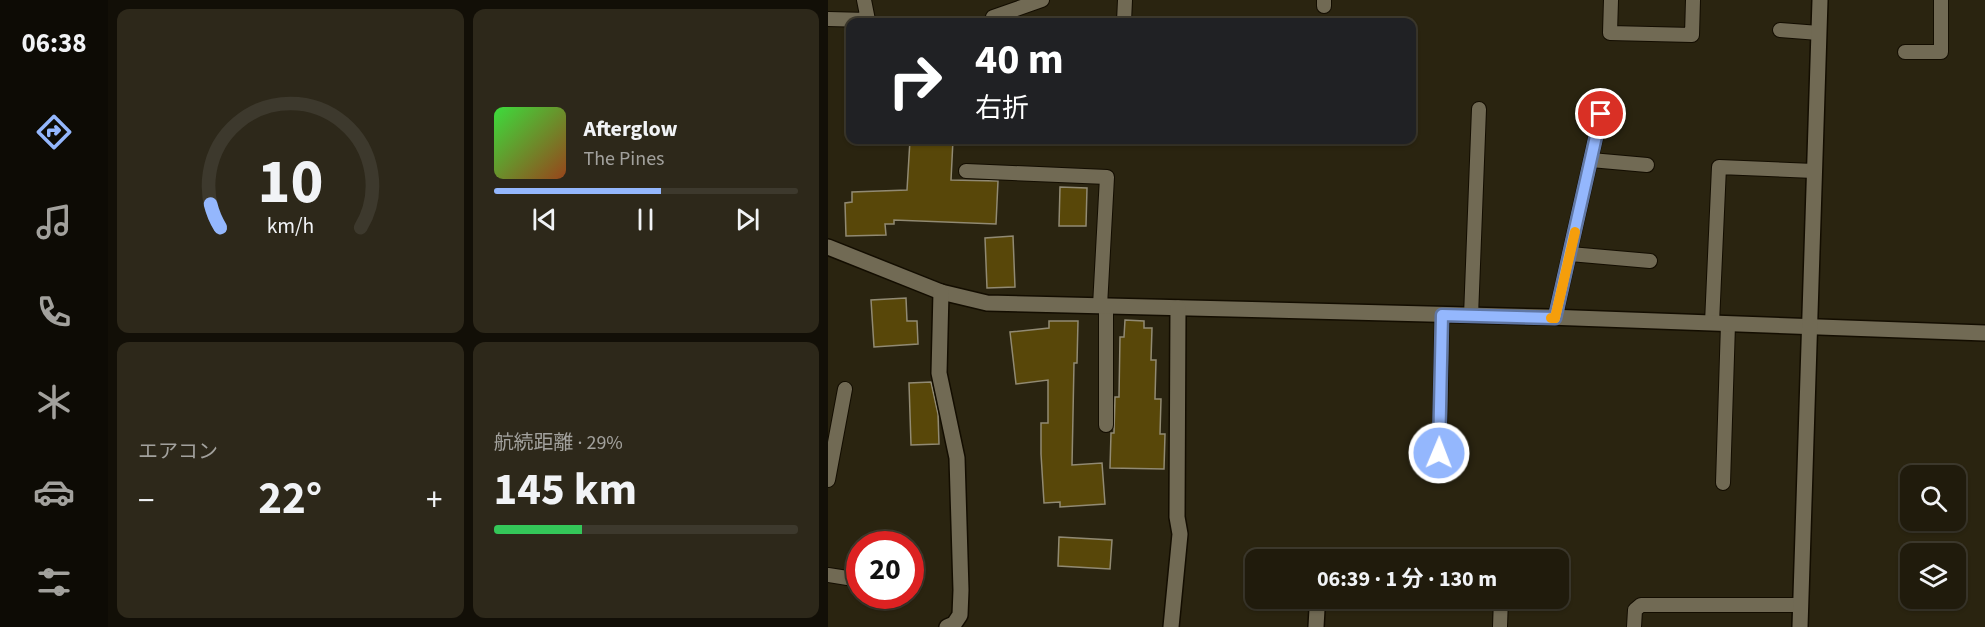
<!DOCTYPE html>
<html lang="ja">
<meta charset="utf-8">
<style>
body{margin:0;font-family:"Source Sans 3","Noto Sans JP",sans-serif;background:#2d281a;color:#f1f3f6;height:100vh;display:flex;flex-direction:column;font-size:22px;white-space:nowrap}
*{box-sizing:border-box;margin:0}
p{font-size:20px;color:#a2a19d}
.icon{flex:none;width:33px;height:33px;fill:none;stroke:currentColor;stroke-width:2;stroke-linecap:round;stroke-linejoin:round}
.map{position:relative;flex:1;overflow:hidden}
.side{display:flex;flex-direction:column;gap:9px;padding:9px;background:#120f07;width:720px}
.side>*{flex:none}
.banner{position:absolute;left:18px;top:18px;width:570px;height:126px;border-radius:12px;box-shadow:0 2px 4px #0004,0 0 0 2px #3d392d;background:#202124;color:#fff;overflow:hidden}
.buttons{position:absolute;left:1072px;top:465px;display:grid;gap:12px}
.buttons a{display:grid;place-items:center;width:66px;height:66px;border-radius:12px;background:#201b0c;box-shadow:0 2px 4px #0004,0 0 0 2px #3d392d;font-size:30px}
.speed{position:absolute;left:18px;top:531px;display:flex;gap:12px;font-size:30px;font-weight:700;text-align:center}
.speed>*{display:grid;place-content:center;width:78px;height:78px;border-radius:50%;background:#201b0c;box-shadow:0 2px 4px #0004,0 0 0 2px #3d392d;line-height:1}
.speed .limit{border:9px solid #d22;background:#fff;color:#111}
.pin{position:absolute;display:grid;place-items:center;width:51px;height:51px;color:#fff;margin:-26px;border:3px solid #fff;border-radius:50%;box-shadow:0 2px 6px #0007}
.me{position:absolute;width:66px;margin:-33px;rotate:1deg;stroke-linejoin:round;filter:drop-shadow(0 0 4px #0008)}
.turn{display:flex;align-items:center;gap:21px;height:126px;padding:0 30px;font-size:27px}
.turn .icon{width:78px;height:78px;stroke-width:2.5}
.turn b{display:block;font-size:42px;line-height:51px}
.big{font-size:45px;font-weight:700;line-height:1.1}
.side .tile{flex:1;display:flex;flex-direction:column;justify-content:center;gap:9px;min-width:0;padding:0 21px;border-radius:12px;background:#2d281a}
.side .dial{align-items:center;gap:0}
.dial svg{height:156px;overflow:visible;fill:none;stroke:#3d392d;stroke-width:7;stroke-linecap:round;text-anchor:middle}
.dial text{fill:#f1f3f6;stroke:none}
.song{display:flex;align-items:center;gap:18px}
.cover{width:72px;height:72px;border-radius:9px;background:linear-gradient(135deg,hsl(120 70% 55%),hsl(20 70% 35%))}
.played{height:6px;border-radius:3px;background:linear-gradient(90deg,#94b7fd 55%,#3d392d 55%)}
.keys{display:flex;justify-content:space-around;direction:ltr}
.heat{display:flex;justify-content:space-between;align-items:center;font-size:33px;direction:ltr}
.charge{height:9px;border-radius:4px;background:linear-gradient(90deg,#34c759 29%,#3d392d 0)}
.side .tiles{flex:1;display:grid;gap:9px;grid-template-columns:repeat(2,1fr)}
.trip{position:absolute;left:417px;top:549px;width:324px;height:60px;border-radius:12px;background:#201b0c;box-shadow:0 2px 4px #0004,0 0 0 2px #3d392d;font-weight:700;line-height:60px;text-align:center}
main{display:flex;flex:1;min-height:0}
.tab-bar{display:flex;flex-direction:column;width:108px;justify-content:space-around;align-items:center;background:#0d0b05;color:#a2a19d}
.tab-bar .icon{width:42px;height:42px}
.tab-bar .on{color:#94b7fd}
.tab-bar b{font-size:27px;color:#f1f3f6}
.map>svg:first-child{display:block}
</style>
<main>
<nav class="tab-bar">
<b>06:38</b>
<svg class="icon on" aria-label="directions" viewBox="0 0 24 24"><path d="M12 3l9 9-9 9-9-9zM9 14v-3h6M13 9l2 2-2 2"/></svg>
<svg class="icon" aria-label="music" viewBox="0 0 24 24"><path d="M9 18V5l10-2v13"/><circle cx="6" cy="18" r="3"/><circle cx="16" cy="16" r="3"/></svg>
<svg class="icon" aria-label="phone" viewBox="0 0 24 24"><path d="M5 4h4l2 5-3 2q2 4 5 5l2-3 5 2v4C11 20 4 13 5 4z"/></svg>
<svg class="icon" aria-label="climate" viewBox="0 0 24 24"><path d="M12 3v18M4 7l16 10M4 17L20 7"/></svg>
<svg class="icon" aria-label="car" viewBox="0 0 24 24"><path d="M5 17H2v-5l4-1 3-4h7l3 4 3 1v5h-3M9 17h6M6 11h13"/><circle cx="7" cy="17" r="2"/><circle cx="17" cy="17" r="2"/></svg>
<svg class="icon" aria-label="filters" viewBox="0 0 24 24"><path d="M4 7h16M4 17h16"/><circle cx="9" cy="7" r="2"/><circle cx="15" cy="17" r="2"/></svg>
</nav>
<section class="side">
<div class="tiles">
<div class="tile dial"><svg viewBox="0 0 100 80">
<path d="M14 69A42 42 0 1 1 86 69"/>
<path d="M14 69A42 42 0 0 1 9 57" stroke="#94b7fd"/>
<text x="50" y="56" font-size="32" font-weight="700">10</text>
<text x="50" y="72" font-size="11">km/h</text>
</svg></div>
<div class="tile">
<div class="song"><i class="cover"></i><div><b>Afterglow</b><p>The Pines</p></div></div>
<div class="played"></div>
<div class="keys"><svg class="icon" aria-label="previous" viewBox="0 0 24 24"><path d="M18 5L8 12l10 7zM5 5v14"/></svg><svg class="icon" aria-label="pause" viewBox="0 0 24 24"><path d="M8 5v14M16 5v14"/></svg><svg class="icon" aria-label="next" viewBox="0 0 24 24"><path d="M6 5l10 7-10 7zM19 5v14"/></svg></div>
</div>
<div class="tile"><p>エアコン</p>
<div class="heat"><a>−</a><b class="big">22°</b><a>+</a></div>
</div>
<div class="tile"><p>航続距離 · 29%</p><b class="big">145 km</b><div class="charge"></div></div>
</div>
</section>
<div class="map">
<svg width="1157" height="627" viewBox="0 0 1157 627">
<rect width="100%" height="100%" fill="#2a2410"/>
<g fill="#584709" stroke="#918a73" stroke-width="1.5">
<polygon points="82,140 125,140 123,180 170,181 168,224 66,220 66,224 57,224 58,235 18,236 17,203 24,202 24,192 79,190"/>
<polygon points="232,187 259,188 258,226 231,226"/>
<polygon points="185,236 187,287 159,288 157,238"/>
<polygon points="78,298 79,321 89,321 90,344 46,347 43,300"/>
<polygon points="297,320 316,321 316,328 324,328 323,360 328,360 327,399 333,399 332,434 337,434 336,469 282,468 283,433 286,433 287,397 291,397 292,337 296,337"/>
<polygon points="221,321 250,321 249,363 246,363 244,465 274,463 277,504 232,507 232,502 216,503 213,454 213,423 220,423 220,380 188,384 182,332 221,328"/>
<polygon points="103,382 110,414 111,444 83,445 81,383"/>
<polygon points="231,537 284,540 282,569 230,566"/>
</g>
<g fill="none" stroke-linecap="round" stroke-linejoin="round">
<g stroke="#130d00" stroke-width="16">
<g id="lane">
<polyline points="783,0 782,33 864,35 865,0"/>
<polyline points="496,6 496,0"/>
<polyline points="165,17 214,0"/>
<polyline points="0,19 40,20 36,0"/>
<polyline points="296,22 297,0"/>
<polyline points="952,30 991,33"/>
<polyline points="1077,52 1113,52 1113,0"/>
<polyline points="763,160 819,165"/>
<polyline points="138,171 279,177 272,306"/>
<polyline points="742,254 822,261"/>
<polyline points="278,306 278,425"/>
<polyline points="643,316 651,109"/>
<polyline points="727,318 773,114"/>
<polyline points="884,323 891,167 986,171"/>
<polyline points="611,476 614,315"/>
<polyline points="0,480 17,389"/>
<polyline points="895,483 900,324"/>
<polyline points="0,575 32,580"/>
<polyline points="672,627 673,598"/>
<polyline points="806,627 807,610 813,605 973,605"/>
</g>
</g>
<g stroke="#130d00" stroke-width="18">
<g id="street">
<polyline points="0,247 113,292 159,303 720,317 1157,333"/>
<polyline points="113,292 111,373 129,458 133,590 132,615 126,624 119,627"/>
<polyline points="343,627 352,534 349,517 350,308"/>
<polyline points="488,627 489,609"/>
<polyline points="972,627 992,0"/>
</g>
</g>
<use href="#lane" stroke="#716a54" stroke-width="14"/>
<use href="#street" stroke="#716a54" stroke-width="15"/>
</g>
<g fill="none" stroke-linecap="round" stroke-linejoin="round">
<g stroke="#6077a4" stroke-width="15">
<polyline id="route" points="611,453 614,315 727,318 773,114"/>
</g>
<use href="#route" stroke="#94b7fd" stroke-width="10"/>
<polyline stroke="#f59e0b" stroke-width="10" points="723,318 727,318 747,232"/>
</g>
</svg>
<div class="buttons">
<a><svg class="icon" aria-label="search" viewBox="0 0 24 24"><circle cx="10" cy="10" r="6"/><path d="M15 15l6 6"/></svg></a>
<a><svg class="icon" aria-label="layers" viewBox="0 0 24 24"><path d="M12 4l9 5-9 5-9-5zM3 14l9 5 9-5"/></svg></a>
</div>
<div class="speed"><div class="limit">20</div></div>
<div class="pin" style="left:773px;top:114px;background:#d93025"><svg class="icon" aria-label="arrive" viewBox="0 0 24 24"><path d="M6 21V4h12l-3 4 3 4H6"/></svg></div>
<svg class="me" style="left:611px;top:453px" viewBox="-20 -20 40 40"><circle r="17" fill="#94b7fd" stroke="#fff" stroke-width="3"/><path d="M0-11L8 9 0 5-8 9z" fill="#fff"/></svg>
<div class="trip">06:39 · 1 分 · 130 m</div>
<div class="banner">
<div class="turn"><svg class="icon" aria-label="right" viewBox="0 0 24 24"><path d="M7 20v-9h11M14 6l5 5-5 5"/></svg><div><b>40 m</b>右折</div></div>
</div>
</div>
</main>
